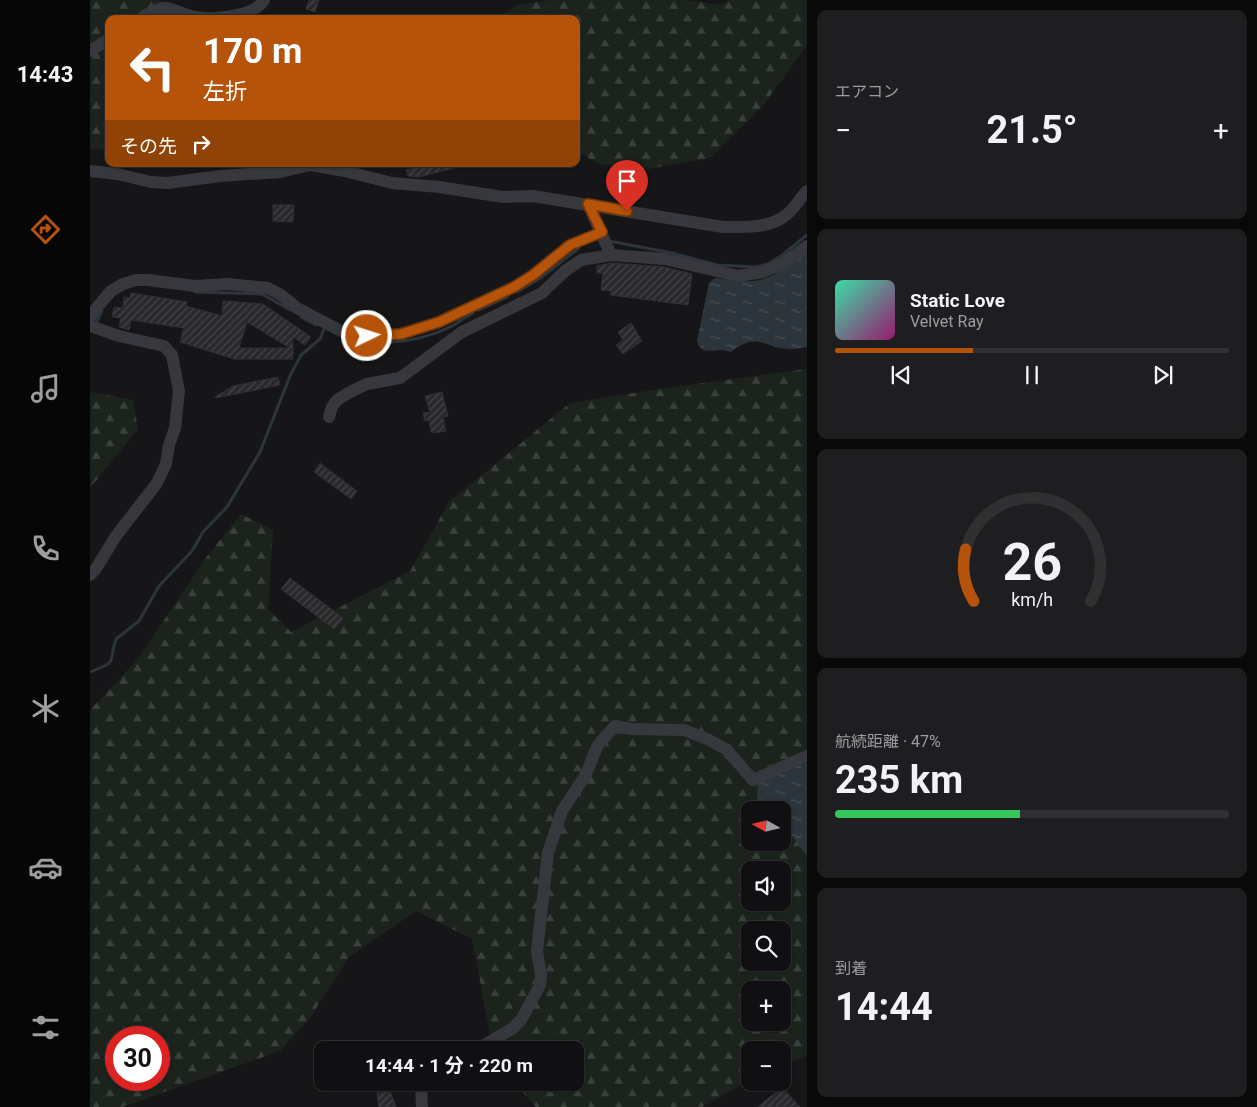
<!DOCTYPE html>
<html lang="ja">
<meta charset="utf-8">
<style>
body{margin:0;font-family:Roboto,"Noto Sans JP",sans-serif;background:#1e1e20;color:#f1f3f6;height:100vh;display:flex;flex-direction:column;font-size:19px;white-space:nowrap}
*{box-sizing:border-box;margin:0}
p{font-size:16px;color:#9c9d9f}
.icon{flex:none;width:28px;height:28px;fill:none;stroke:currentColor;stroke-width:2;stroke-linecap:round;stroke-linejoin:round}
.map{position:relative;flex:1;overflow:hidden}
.details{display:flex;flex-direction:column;gap:10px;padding:10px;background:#09090a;width:450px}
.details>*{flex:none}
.hud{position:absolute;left:15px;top:15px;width:475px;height:152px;border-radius:10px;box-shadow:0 1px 4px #0004,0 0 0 1px #303032;background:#b45309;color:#fff;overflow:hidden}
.needle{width:32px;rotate:278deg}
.buttons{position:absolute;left:651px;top:801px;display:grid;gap:10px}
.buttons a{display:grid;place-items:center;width:50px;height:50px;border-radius:10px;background:#101012;box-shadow:0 1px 4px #0004,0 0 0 1px #303032;font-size:25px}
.speed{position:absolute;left:15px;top:1026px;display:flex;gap:10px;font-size:25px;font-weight:700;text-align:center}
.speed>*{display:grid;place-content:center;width:65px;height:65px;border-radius:50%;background:#101012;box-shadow:0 1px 4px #0004,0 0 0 1px #303032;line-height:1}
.speed .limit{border:8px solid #d22;background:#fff;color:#111}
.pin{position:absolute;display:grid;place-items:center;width:42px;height:42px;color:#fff;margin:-51px -21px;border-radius:50% 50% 50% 0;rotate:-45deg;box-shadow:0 0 5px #0007}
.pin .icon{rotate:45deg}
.me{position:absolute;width:55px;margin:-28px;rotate:86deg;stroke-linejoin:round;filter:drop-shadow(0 0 4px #0008)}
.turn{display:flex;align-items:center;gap:18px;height:105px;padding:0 15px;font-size:22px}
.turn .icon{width:65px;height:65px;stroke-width:2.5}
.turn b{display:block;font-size:35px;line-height:42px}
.then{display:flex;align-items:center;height:48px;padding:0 15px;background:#0003;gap:10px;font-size:19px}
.big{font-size:38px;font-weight:700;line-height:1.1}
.details .card{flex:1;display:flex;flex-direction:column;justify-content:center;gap:8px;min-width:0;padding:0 18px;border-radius:10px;background:#1e1e20}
.details .dial{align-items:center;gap:0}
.dial svg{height:130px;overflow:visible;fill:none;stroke:#303032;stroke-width:7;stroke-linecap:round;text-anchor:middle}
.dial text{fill:#f1f3f6;stroke:none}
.song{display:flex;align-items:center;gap:15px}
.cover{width:60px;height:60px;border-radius:8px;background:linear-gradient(135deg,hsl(160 70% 55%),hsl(320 70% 35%))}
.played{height:5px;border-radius:2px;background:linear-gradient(90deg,#b45309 35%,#303032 35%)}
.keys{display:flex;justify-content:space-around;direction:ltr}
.heat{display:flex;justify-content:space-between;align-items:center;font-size:28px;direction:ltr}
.charge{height:8px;border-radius:4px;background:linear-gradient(90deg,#34c759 47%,#303032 0)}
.trip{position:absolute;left:224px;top:1041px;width:270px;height:50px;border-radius:10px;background:#101012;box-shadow:0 1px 4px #0004,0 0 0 1px #303032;font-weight:700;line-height:50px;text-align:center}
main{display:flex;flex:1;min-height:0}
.tabs{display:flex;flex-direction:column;width:90px;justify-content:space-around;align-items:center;background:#060607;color:#9c9d9f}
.tabs .icon{width:35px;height:35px}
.tabs .selected{color:#b45309}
.tabs b{font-size:22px;color:#f1f3f6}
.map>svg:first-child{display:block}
</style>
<main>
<nav class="tabs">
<b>14:43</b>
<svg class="icon selected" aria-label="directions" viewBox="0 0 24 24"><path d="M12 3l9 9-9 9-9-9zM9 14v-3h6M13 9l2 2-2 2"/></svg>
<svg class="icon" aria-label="music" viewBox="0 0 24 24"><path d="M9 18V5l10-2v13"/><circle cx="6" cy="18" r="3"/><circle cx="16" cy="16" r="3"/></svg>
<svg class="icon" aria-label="phone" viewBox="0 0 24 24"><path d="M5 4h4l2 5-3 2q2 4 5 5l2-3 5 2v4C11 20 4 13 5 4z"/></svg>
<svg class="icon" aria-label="climate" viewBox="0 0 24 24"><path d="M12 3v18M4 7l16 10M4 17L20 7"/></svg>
<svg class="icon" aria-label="car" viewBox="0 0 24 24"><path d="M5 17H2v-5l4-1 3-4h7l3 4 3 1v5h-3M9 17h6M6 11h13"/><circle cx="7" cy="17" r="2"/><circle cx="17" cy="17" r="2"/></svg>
<svg class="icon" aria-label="filters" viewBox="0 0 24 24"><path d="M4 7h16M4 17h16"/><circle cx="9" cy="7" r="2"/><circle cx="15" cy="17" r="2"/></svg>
</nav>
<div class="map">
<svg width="717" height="1107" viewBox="0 0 717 1107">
<defs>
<pattern id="forest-firs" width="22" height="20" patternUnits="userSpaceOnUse" patternTransform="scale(1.25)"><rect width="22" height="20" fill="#1c231d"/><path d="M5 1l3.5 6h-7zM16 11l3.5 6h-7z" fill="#3a403c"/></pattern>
<pattern id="water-ripples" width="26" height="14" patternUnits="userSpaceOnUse" patternTransform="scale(1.25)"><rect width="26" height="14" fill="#2c353c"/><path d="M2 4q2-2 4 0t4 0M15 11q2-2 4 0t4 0" fill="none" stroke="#485056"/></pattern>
<pattern id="building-hatch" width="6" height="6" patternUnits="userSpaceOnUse" patternTransform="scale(1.25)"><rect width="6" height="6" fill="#29292c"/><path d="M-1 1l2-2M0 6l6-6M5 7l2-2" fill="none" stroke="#454548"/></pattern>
</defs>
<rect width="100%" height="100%" fill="#161618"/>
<g fill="url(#forest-firs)" fill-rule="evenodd">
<polygon points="0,0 68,0 118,19 19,19 19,150 0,149"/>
<polygon points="461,0 598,0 630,5 641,0 717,0 717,45 672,107 620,158 558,169 509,164 486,151 486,19 405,19 428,5"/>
<path d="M717 369V1056L693 1066 692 1050H660V1080L612 1107H446L425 1083 485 1082V1050H403L382 939 326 911 259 957 220 1018 190 1051 32 1107H0V710L47 660 118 555 151 514 183 530 178 609 201 632 320 571 359 502 480 403 570 389ZM660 810H692V842H660ZM660 870H692V902H660ZM660 930H692V962H660ZM660 990H692V1022H660ZM26 1038H69V1080H26Z"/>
<polygon points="0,392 43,400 48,429 0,488"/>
</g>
<g fill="url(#water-ripples)">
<path d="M717 251V347C708 349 694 350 685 347 666 339 658 339 641 352 638 351 635 350 632 350 622 350 611 355 607 341L619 283 625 278C635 279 646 281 657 281 681 282 699 265 717 251Z"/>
<polygon points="717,763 717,856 701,835 693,827 692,810 674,810 667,800 668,783"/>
</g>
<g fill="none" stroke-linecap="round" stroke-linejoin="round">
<g stroke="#2c353c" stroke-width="3">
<polyline points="519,241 582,253 627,265 666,267 678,264 691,256 717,235"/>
<polyline points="105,292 172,294 200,310"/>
<polyline points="427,292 449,279 489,248"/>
<polyline points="389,310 417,297"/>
<polyline points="211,317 226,325"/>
<polyline points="5,325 12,311"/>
<path d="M276 342C305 344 333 340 360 327 368 323 375 317 383 313"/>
<path d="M0 672C30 660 17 665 26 639L49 621 69 586 102 551 113 532 137 507 170 452 200 376 211 355 230 339 234 329"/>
</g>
</g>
<g fill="url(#building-hatch)" stroke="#303034" fill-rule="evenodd">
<polygon points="219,0 229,0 225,12 216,9"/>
<polygon points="343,164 369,164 369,167 328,177 318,176 316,170"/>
<polygon points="183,205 204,205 203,222 183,221"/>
<polygon points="521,263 574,267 602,274 598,305 520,295 521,291 511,290 513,273 507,273 507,266"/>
<path d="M41 293 97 302 96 306 132 316 133 301 173 304 221 337 215 345 203 337V359H144L90 342 94 328 41 320 39 330 29 327 31 318 22 317 24 307 33 308 34 297 40 298ZM157 322 200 348H149Z"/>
<polygon points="541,323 552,341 533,354 526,345 533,340 528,332"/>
<polygon points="188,377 190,385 126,398 125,397 143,386"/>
<polygon points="352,392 358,416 353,417 356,431 345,433 341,432 339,420 335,421 333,413 340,412 335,396"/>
<polygon points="230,463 267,491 261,499 224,472"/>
<polygon points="200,578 253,618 244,629 191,589"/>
<polygon points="297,1086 300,1091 306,1107 289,1107 287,1093"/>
<polygon points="692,1087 710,1107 668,1107"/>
</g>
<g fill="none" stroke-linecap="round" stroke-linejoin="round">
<g stroke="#37383d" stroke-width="12">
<path d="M50 19C57 14 66 8 75 8 85 9 95 15 105 17 123 20 164 17 174 0"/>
<polyline points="0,51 19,39"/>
<path d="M0 171 27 174 61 182 78 183 130 176 190 172 220 165 255 171 302 183 349 187 413 197 443 196 633 227C653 227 679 229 696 215 704 209 710 198 717 191"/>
<polyline points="498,204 521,255"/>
<polyline points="0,317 9,305 21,291 33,284 46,280 58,280 105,286 137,284 178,288 191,295 207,308 251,331 261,335 277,336 311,334 349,322 424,287 443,275 480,245 512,232"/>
<polyline points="0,326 29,336 74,346 82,355 89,391 85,428 79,445 76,464 67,483 26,536 5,570 0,575"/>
<polyline points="239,417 242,407 247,400 262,391 277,384 310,378 372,332 452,293 475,271 491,260 521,255 575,259 648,276 673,272 692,264 717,246"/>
<polyline points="386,1050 423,1028 431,1020 450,985 451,975 447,951 458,853 472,811 495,776 508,745 525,726 541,729 594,730 617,739 636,749 663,780 717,756"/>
<polyline points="332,1107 331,1086 333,1082"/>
</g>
</g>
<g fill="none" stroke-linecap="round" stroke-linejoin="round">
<g stroke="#753606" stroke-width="12">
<polyline id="route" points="277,336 311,334 349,322 424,287 443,275 480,245 512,232 498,204 537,211"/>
</g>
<use href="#route" stroke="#b45309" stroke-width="9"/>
</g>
</svg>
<div class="buttons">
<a><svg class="needle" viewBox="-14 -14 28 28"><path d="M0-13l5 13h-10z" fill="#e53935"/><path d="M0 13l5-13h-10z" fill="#9c9d9f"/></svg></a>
<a><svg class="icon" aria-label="sound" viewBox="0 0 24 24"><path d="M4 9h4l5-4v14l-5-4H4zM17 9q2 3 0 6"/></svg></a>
<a><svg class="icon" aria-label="search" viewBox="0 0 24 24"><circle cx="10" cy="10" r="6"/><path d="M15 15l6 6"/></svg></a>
<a>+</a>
<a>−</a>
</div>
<div class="speed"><div class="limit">30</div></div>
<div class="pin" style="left:537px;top:211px;background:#d93025"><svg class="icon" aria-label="arrive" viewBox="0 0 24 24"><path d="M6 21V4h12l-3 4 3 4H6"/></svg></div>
<svg class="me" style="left:277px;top:336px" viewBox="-20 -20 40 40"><circle r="17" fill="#b45309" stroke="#fff" stroke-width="3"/><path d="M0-11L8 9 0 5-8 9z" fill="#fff"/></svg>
<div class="trip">14:44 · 1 分 · 220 m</div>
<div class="hud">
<div class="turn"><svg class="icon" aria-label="left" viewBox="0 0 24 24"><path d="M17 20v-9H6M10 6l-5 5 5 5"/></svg><div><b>170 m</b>左折</div></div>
<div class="then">その先<svg class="icon" aria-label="right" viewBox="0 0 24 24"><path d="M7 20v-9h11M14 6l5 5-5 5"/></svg></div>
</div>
</div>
<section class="details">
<div class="card"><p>エアコン</p>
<div class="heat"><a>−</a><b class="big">21.5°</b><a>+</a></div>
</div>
<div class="card">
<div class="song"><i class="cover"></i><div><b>Static Love</b><p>Velvet Ray</p></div></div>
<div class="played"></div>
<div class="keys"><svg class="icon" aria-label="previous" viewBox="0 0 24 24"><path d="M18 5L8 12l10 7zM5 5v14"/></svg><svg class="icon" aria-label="pause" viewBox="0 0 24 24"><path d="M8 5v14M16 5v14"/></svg><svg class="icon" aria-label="next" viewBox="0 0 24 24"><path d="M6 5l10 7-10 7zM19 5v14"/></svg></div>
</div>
<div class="card dial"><svg viewBox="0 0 100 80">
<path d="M14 69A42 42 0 1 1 86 69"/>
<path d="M14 69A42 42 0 0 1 9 37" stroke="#b45309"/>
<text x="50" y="56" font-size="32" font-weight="700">26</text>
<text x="50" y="72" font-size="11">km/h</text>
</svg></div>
<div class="card"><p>航続距離 · 47%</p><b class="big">235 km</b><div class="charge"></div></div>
<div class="card"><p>到着</p><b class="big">14:44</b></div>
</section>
</main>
